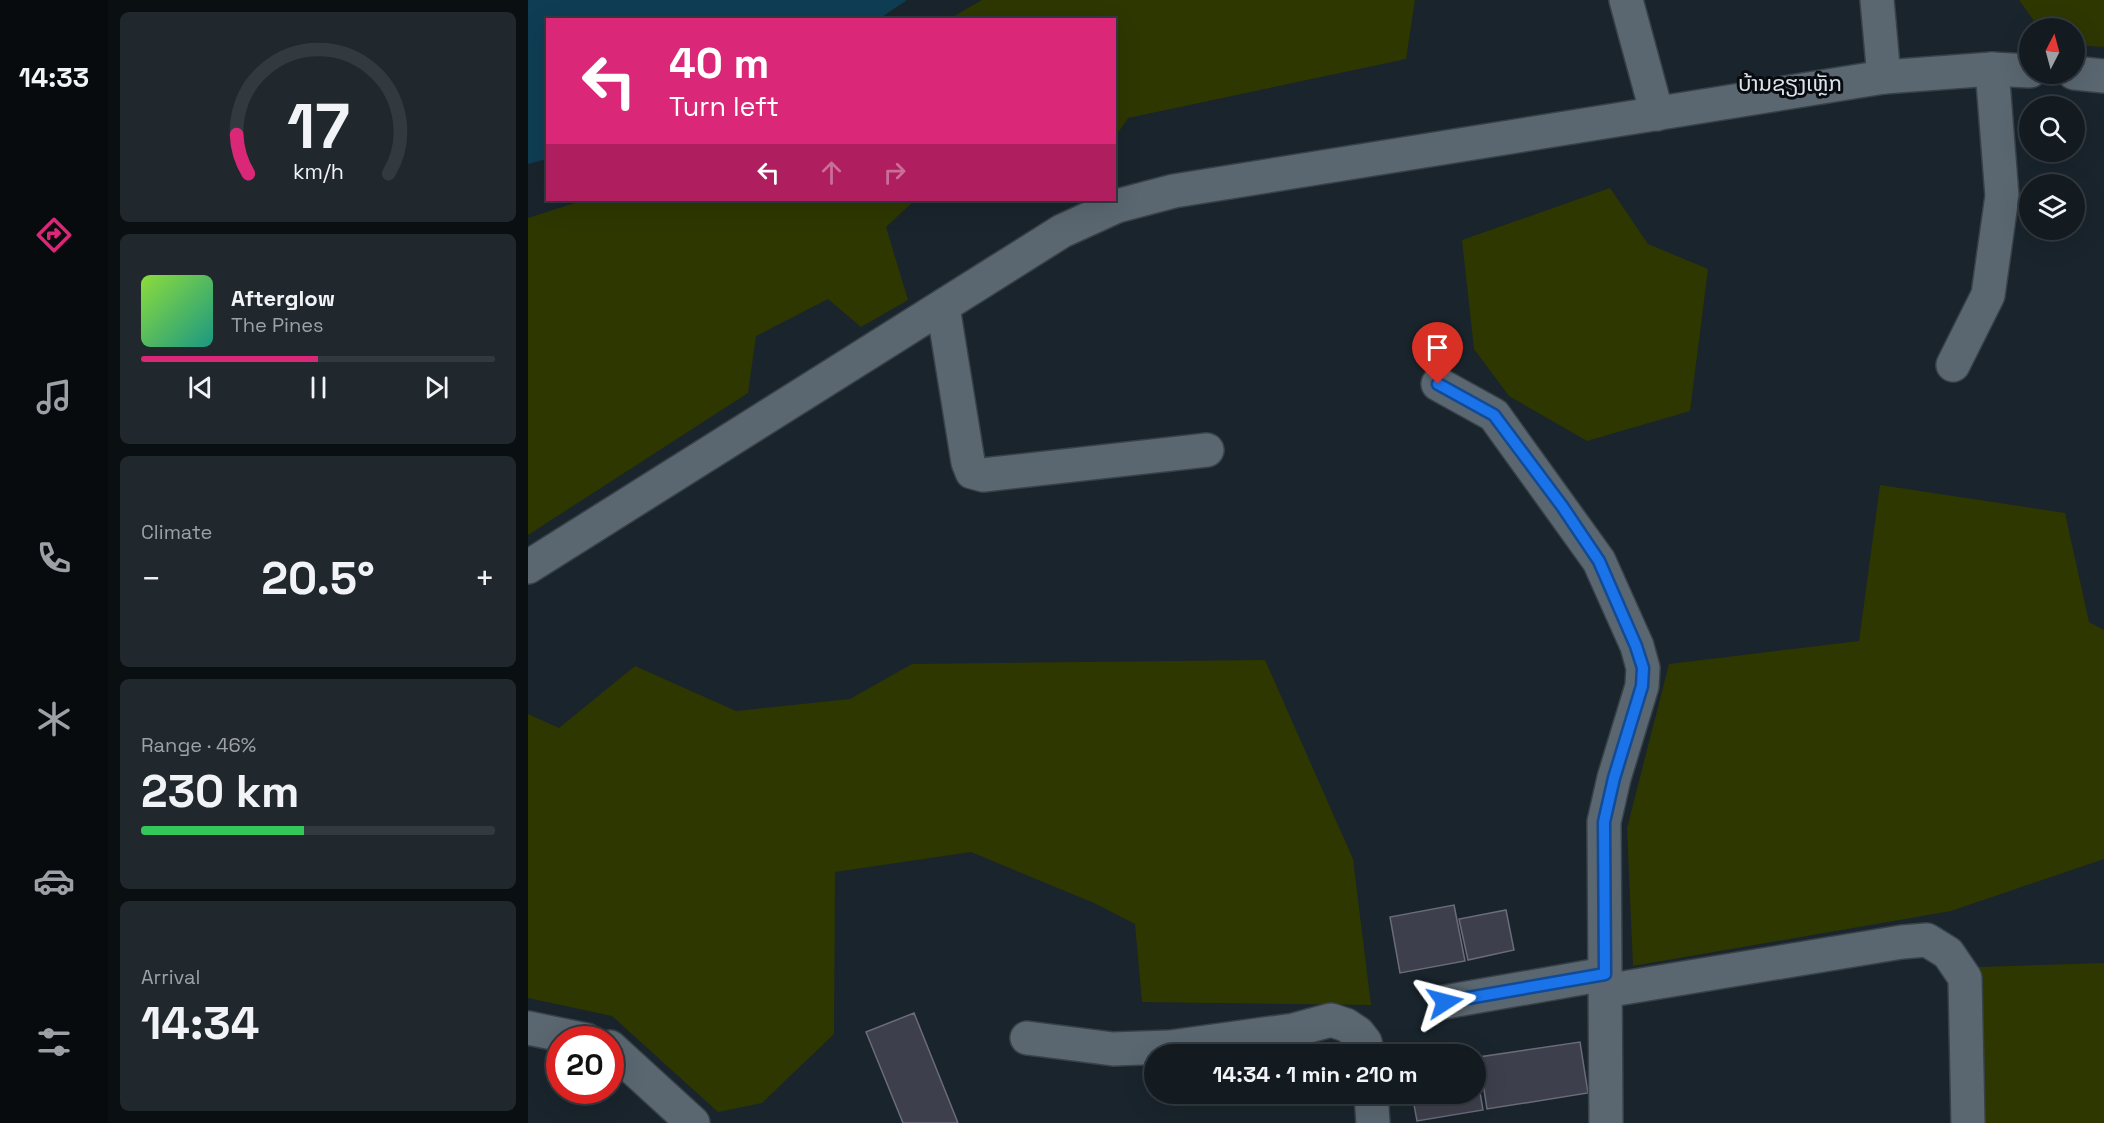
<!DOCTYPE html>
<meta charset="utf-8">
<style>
body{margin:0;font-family:"Space Grotesk","Noto Sans Lao",sans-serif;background:#20282e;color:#f1f3f6;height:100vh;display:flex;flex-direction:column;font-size:22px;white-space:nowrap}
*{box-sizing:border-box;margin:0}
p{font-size:20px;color:#9da1a5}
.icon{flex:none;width:33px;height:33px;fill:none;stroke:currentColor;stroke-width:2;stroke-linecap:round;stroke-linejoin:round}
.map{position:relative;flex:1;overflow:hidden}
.details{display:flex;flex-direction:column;gap:12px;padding:12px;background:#0a0f12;width:420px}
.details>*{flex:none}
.hud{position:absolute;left:18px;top:18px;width:570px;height:183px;border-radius:0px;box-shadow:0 6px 24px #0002,0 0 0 2px #32393f;background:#db2777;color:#fff;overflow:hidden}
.needle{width:39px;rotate:6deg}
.fabs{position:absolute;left:1491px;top:18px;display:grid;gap:12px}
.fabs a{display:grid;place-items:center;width:66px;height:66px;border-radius:50%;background:#131b21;box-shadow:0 6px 24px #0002,0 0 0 2px #32393f;font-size:30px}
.speed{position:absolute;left:18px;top:1026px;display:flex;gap:12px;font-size:30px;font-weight:700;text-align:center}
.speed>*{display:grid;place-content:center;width:78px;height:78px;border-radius:50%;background:#131b21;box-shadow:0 6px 24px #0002,0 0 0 2px #32393f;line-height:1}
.speed .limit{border:9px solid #d22;background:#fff;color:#111}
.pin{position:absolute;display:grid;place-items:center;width:51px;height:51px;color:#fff;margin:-62px -26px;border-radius:50% 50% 50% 0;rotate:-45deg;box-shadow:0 0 6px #0007}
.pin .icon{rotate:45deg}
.me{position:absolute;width:66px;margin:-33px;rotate:81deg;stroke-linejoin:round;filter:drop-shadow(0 0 4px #0008)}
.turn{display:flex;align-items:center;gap:21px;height:126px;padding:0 24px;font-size:27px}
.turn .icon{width:78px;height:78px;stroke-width:2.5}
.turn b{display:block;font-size:42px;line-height:51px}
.lanes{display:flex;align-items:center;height:57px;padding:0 24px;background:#0003;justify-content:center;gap:30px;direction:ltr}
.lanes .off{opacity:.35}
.big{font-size:45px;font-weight:800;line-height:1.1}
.details .tile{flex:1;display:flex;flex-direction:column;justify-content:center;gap:9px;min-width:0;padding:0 21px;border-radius:9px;background:#20282e}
.details .dial{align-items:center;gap:0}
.dial svg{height:156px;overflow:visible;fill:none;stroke:#32393f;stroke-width:7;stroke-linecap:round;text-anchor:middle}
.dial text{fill:#f1f3f6;stroke:none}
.song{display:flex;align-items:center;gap:18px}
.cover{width:72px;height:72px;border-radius:9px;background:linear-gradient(135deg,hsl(90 70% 55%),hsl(170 70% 35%))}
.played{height:6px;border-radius:3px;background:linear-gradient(90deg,#db2777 50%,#32393f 50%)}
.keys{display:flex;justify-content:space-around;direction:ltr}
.heat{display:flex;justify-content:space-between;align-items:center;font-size:33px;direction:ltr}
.charge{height:9px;border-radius:4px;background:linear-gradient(90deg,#34c759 46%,#32393f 0)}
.trip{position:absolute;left:616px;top:1044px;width:342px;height:60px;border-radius:30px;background:#131b21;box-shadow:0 6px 24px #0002,0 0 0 2px #32393f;font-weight:800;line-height:60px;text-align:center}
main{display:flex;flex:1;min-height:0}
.tabs{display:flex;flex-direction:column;width:108px;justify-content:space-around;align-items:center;background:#080b0d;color:#9da1a5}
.tabs .icon{width:42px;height:42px}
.tabs .selected{color:#db2777}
.tabs b{font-size:27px;color:#f1f3f6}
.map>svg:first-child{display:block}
</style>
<main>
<nav class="tabs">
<b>14:33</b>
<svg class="icon selected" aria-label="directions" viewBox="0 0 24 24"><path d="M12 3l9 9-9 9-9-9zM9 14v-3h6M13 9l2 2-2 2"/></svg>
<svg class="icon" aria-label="music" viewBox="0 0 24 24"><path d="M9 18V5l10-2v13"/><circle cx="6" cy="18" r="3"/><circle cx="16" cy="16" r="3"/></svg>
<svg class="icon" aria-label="phone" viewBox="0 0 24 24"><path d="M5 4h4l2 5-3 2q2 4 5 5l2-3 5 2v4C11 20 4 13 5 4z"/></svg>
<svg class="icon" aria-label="climate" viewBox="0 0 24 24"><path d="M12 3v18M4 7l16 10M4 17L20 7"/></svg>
<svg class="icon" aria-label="car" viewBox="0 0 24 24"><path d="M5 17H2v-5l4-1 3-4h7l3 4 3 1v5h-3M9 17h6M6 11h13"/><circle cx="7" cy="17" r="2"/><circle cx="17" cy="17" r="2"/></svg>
<svg class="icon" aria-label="filters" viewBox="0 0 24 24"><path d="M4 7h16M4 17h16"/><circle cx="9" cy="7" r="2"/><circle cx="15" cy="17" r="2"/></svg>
</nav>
<section class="details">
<div class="tile dial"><svg viewBox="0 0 100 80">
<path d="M14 69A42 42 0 1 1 86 69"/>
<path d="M14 69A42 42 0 0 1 8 49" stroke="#db2777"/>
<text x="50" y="56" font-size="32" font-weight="700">17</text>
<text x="50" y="72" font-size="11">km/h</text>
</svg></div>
<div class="tile">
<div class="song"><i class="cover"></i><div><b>Afterglow</b><p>The Pines</p></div></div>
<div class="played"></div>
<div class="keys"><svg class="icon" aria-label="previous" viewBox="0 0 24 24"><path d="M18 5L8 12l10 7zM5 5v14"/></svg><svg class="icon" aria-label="pause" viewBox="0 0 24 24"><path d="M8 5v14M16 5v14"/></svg><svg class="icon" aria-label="next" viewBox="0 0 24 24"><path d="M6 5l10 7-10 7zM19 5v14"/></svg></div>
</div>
<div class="tile"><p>Climate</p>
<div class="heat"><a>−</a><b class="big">20.5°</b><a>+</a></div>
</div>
<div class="tile"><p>Range · 46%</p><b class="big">230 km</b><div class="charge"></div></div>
<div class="tile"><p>Arrival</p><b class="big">14:34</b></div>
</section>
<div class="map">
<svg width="1576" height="1123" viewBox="0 0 1576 1123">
<rect width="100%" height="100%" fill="#19242c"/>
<g fill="#2e3700">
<polygon points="454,0 887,0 878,59 600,118 587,137 586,20 421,19"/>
<polygon points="1491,0 1576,0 1576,47 1547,45 1546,28 1511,28"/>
<polygon points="1082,188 1120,244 1180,269 1162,411 1059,441 981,396 946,349 934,240"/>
<polygon points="56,200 387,200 358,227 380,300 333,327 300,299 228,336 220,393 0,535 0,218"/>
<polygon points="1352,485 1537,513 1561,622 1576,630 1576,859 1423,911 1105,966 1099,828 1141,664 1331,641"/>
<polygon points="737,660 825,859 843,1005 614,1002 607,924 566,903 443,852 307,872 306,1034 234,1103 190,1112 84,1016 0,998 0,714 31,728 107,666 208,711 322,699 384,664"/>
<polygon points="1576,963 1576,1123 1457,1123 1451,967"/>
</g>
<polygon fill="#0f3d53" points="0,0 379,0 351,19 20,20 19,159 0,164"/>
<g fill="#3e3f4c" stroke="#6b6b7a" stroke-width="1.5">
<polygon points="926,905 937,961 872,973 862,917"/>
<polygon points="978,910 986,950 940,960 931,919"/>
<polygon points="386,1013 430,1123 375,1123 338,1032"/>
<polygon points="1052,1042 1060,1093 959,1109 951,1057"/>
<polygon points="948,1069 955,1110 889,1121 884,1094 948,1094"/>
</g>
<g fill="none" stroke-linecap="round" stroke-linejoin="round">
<g stroke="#384147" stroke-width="36">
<g id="minor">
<polyline points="1098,0 1129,114"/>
<polyline points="1349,0 1356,77"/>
<polyline points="1546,73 1576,76"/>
<polyline points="415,307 440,462 444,472 455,475 679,450"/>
<polyline points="1425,365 1460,295 1474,196 1464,69"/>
<polyline points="910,384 966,415 1071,561 1109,646 1115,668 1114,686 1086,778 1076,822 1078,1123"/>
<polyline points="0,567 534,231 589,206 646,191 1356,77 1464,69 1502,71"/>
<polyline points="1077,991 1374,942 1399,940 1420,953 1437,978 1440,1123"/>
<polyline points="917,1002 1077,974"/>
<polyline points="0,1028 58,1040"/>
<polyline points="499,1038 585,1049 642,1047 766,1030 803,1020 818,1025 830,1033 837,1042 840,1054"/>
<polyline points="82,1047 165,1123"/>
<polyline points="843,1094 845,1123"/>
</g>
</g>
<use href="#minor" stroke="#5a6771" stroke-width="33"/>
</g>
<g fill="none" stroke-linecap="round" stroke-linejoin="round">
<g stroke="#114b97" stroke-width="15">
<polyline id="route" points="910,384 966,415 1034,506 1071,561 1108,646 1115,668 1114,686 1086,778 1076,822 1077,974 917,1002"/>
</g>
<use href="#route" stroke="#1a73e8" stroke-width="10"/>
</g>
<g text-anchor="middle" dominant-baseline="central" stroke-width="6" stroke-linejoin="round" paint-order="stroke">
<g font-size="22" fill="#dde4ea" stroke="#080c10">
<text x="1262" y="83">ບ້ານຊຽງເຫຼັກ</text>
</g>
</g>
</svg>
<div class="fabs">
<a><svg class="needle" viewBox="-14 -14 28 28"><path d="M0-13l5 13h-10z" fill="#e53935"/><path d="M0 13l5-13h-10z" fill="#9da1a5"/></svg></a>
<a><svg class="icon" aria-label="search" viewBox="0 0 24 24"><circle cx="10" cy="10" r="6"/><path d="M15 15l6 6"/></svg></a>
<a><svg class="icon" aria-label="layers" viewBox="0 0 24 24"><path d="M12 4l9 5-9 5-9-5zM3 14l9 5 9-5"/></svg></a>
</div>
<div class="speed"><div class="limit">20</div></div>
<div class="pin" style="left:910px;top:384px;background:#d93025"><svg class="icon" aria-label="arrive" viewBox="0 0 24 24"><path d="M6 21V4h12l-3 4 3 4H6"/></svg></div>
<svg class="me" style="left:917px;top:1002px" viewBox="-20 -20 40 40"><path d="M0-17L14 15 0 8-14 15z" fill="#1a73e8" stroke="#fff" stroke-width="4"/></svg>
<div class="trip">14:34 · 1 min · 210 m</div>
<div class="hud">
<div class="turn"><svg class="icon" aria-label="left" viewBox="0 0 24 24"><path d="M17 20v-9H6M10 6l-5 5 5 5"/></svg><div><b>40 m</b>Turn left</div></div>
<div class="lanes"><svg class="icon" aria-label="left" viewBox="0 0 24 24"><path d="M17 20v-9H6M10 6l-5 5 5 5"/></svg><svg class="icon off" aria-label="ahead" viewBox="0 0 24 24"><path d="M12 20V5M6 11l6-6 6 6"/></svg><svg class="icon off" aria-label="right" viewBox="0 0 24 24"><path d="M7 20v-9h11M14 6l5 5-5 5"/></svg></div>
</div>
</div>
</main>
